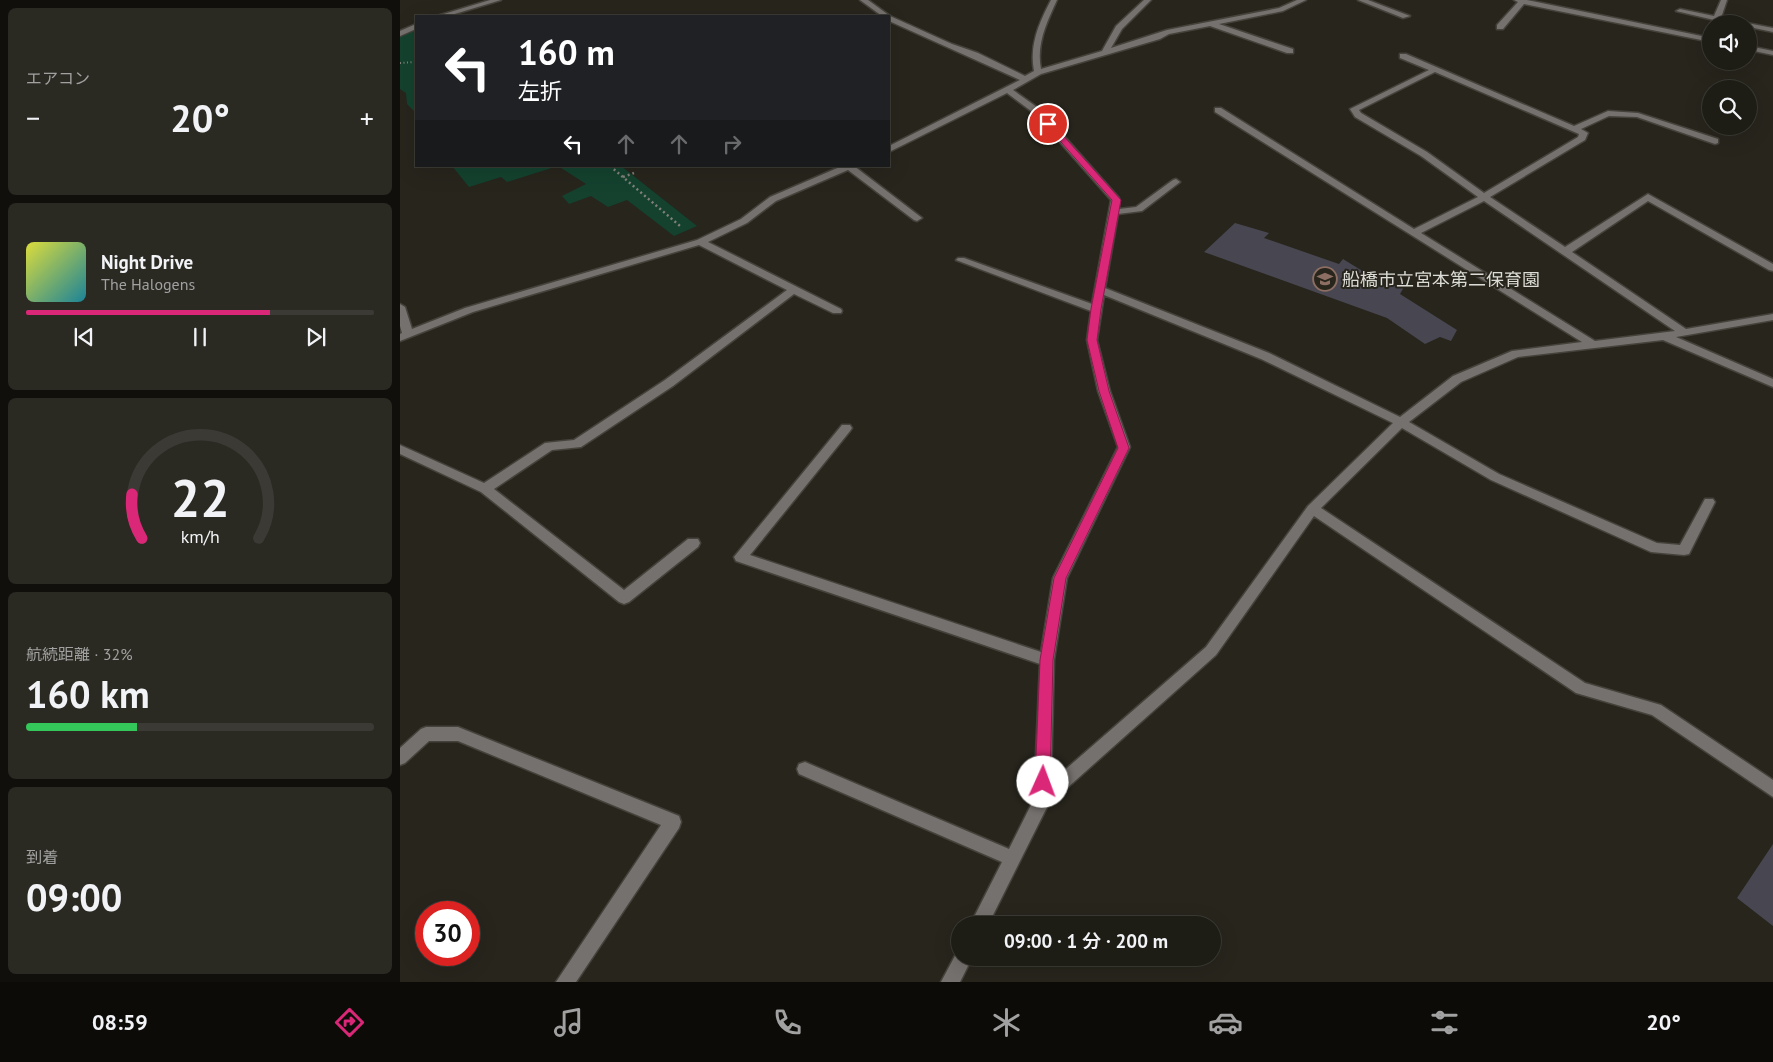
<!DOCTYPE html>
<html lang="ja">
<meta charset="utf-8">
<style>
body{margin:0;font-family:"PT Sans","Noto Sans JP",sans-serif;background:#2a2922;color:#f1f3f6;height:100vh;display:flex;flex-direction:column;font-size:19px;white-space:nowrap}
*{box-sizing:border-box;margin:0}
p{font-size:16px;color:#a0a1a0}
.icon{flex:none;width:28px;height:28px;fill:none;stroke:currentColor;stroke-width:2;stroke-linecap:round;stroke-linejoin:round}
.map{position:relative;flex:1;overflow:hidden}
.panel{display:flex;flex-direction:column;gap:8px;padding:8px;background:#100f0c;width:400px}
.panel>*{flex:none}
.hud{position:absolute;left:15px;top:15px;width:475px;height:152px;border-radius:0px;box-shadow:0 5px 20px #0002,0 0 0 1px #3b3a34;background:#202124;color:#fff;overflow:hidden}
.tools{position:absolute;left:1302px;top:15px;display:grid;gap:10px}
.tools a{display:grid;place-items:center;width:55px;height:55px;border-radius:50%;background:#1d1c15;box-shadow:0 5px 20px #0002,0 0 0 1px #3b3a34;font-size:25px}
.speed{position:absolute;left:15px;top:901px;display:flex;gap:10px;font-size:25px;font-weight:700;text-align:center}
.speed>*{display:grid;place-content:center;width:65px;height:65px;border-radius:50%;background:#1d1c15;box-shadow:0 5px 20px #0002,0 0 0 1px #3b3a34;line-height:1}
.speed .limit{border:8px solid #d22;background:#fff;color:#111}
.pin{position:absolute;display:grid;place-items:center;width:42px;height:42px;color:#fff;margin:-21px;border:2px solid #fff;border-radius:50%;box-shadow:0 1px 5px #0007}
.me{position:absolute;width:55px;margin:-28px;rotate:2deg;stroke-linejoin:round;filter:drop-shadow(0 0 4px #0008)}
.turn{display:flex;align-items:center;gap:18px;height:105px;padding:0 20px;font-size:22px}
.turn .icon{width:65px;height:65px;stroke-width:2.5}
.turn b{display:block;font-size:35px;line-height:42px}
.lanes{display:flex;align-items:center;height:48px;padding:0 20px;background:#0003;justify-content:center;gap:25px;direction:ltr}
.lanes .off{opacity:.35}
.big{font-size:38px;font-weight:600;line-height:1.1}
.panel .card{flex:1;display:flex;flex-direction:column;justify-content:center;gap:8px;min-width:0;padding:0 18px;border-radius:8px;background:#2a2922}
.panel .dial{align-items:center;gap:0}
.dial svg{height:130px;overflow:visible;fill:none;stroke:#3b3a34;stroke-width:7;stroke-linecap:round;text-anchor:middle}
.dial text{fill:#f1f3f6;stroke:none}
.song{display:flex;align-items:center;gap:15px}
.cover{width:60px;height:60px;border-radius:8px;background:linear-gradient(135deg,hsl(60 70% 55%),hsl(190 70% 35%))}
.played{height:5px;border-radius:2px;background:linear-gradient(90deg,#db2777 70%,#3b3a34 70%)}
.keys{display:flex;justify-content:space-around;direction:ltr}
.heat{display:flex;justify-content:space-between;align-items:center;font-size:28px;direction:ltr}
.charge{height:8px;border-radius:4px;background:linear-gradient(90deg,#34c759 32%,#3b3a34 0)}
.trip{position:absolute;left:551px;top:916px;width:270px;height:50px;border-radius:25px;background:#1d1c15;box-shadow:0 5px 20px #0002,0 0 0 1px #3b3a34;font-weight:600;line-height:50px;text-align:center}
.dock{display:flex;height:80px;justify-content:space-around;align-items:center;background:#0c0b08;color:#a0a1a0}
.dock .icon{width:35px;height:35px}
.dock .selected{color:#db2777}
.dock b{font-size:22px;color:#f1f3f6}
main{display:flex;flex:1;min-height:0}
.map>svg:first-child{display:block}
</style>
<main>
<section class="panel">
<div class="card"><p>エアコン</p>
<div class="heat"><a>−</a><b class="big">20°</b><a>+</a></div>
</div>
<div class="card">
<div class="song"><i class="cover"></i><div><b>Night Drive</b><p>The Halogens</p></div></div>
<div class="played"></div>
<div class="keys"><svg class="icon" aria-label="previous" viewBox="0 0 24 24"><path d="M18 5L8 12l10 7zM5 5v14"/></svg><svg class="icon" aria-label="pause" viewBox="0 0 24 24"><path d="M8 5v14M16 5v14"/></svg><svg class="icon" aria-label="next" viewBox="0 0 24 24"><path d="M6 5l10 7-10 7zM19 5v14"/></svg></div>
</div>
<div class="card dial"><svg viewBox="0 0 100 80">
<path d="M14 69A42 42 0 1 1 86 69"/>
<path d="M14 69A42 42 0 0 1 8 42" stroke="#db2777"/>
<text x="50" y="56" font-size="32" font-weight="700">22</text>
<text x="50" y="72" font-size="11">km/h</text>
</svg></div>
<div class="card"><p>航続距離 · 32%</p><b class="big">160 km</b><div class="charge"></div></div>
<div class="card"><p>到着</p><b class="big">09:00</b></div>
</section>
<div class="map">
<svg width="1373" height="982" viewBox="0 0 1373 982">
<rect width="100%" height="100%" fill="#27251c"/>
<g fill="#14422f">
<polygon points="16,29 16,113 7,104 6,93 0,89 0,36"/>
<polygon points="52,166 221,166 297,226 274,236 227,200 208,207 191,196 169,204 162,196 186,184 158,166 107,182 101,177 69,187"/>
</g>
<g fill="#484650">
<polygon points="835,223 869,233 864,238 939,264 943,259 969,275 1004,287 1000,294 1057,330 1051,341 1040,337 1025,344 987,318 804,252"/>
<polygon points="1373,844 1373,926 1337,898"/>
</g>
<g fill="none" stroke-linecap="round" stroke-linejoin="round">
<g stroke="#44423a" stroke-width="3">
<g id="minor">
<polygon points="90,0 101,0 48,16 37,16"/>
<path d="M460 0H468L490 16 552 44 578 53 625 76 634 71C629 45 639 23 651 0H657C647 22 636 44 641 69L702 51 716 26 744 0H751L722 29 711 48 767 30 879 8 897 0H906L883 11 819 24 893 49V53H887L810 26 769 34 760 39 641 74 613 90 641 110 719 198V209L736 207 773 180 776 179 780 182 742 211 718 214 705 288 869 353 1000 417 1053 376 1112 351 1182 342 815 112V108H821L1014 229 1078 197 1021 156 955 117 950 109 1029 70 1000 58V54H1006L1174 126 1208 111 1238 113 1318 139V143L1315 144 1237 117 1209 116 1181 129 1188 133 1185 140 1090 197 1165 247 1248 194 1373 264V271L1369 270 1248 201 1172 252 1286 329 1373 314V320L1276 337 1373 379V387L1263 340 1118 357 1061 382 1009 422 1099 474 1257 543 1280 545 1305 499H1313L1315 502 1289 554 1284 555 1251 552 1091 480 1002 428 921 508 1185 683 1261 705 1373 780V797L1252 715 1176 693 914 516 816 655 648 805 588 925H570L602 862 399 774 397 769 399 764 405 762 609 849 634 799 640 664 336 561 334 557 442 425H450L452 428 450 431 350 555 641 652 653 578 718 447 698 391 687 340 691 311 556 260 558 258H564L692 304 711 200 635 114 607 93 489 152V146L620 80 489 21V16H482ZM1035 72 1179 134 1178 137 1084 193 1027 152 961 113 959 110ZM1084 201 1275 331 1195 341 1021 233ZM704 295 861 359 993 423 908 506 806 647 651 782 654 660 667 578 730 447 710 391 697 340Z"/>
<polygon points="958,0 968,0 1010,16 1003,18"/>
<polygon points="1114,0 1127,0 1311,38 1311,42 1124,4 1103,29 1097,29 1097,25 1118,2"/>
<polygon points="1321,0 1327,0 1321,18 1373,28 1373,32 1349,27 1349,24 1331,24 1276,11 1280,9 1314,16"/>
<polygon points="16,24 16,29 0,36 0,31"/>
<polygon points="1349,46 1373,51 1373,55 1349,50"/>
<polygon points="442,166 454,166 522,218 517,221 514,220 448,170 376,201 347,223 308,242 441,309 442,311 441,313 433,313 394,294 273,386 181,447 152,450 94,489 224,590 288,539 298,539 300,543 298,547 229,602 224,604 219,602 81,492 0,454 0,445 84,483 145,443 174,440 265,380 387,290 299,245 73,312 0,341 0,334 2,333 0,326 0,304 5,307 12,329 65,308 297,240 341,219 370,197"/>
<polygon points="26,727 58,727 279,816 281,822 279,828 176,982 156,982 261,825 58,741 29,741 5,763 0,765 0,748 21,729"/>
<polygon points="560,950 560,958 572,958 560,982 541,982 557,952"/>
</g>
</g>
<polyline stroke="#828079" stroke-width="2" stroke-dasharray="1 2.5" stroke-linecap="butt" points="0,63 16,62"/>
<g stroke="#828079" stroke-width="2.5" stroke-dasharray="2 3" stroke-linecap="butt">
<polyline points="210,166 280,226"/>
<polyline points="223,177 234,173"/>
</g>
<use href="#minor" fill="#75716e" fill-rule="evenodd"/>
</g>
<polygon fill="#db2777" stroke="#8e194d" points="646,122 651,122 721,200 701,309 697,340 709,391 729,448 666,578 653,660 650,782 648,787 643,789 638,787 635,782 640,660 654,578 718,448 699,391 687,340 691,309 712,200 646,125"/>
<defs>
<g id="school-ring" transform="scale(1.25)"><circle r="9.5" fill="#27251c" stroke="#8d6e63" stroke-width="1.5"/><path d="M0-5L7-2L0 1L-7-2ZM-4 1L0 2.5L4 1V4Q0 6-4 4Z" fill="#8d6e63"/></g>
</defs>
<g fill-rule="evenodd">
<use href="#school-ring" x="925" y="279"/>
</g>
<g text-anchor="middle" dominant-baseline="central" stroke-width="4" stroke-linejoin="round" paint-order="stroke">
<g font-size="18" fill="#dcdbd5" stroke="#27251c" text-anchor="start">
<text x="942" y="279">船橋市立宮本第二保育園</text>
</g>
</g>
</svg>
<div class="tools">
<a><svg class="icon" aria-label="sound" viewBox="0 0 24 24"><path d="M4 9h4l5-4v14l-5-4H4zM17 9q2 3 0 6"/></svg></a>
<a><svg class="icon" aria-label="search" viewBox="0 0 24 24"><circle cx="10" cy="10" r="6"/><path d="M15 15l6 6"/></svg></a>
</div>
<div class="speed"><div class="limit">30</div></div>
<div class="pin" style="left:648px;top:124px;background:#d93025"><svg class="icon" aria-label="arrive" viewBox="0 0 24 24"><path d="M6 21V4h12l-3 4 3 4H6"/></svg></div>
<svg class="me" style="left:643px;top:782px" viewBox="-20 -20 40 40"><circle r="19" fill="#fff"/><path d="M0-13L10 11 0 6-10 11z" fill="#db2777"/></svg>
<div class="trip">09:00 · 1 分 · 200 m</div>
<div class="hud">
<div class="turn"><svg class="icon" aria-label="left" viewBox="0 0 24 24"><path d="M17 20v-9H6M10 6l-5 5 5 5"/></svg><div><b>160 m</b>左折</div></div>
<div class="lanes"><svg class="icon" aria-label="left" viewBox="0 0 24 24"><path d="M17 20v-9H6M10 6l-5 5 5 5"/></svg><svg class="icon off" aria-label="ahead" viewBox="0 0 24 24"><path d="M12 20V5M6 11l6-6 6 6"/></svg><svg class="icon off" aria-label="ahead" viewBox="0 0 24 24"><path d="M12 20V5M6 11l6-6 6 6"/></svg><svg class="icon off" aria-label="right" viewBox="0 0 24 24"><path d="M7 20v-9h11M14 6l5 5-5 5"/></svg></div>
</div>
</div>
</main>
<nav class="dock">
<b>08:59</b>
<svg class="icon selected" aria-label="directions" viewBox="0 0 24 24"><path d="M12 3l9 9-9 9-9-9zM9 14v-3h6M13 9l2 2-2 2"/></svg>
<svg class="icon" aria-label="music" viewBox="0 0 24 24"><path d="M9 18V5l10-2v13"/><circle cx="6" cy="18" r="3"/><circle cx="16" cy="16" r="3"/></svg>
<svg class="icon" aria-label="phone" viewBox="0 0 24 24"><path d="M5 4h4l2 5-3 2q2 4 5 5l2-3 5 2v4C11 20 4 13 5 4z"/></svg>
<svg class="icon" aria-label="climate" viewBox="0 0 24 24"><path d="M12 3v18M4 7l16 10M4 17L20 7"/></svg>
<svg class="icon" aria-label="car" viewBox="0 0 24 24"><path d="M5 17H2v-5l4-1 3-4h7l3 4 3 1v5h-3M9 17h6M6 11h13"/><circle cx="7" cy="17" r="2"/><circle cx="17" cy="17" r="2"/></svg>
<svg class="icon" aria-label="filters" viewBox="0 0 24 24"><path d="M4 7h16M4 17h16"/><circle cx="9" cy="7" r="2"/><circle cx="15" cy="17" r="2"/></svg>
<b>20°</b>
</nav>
